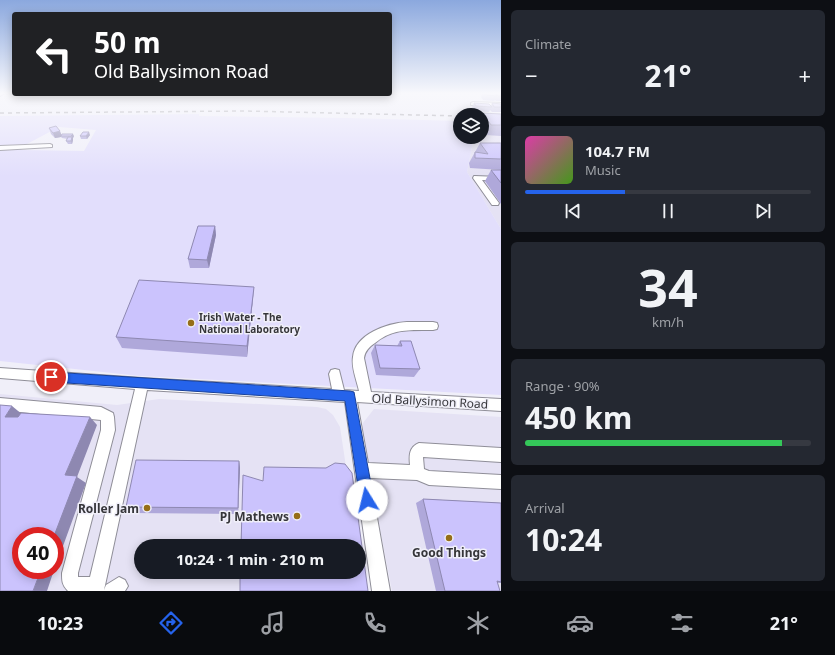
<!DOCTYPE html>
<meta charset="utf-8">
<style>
body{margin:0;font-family:"Noto Sans",sans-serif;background:#242831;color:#f1f3f6;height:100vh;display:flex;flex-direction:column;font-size:15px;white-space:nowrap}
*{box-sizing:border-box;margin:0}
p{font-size:13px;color:#9ea1a6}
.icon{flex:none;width:22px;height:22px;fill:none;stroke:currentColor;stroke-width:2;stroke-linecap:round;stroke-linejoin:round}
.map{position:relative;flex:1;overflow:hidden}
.sheet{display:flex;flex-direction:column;gap:10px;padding:10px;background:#0d0f14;width:334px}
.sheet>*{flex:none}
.guide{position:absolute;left:12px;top:12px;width:380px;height:84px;border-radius:4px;box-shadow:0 2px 10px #0003;background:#202124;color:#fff;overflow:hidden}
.controls{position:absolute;left:453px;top:108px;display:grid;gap:8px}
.controls a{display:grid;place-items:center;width:36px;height:36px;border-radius:50%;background:#171b24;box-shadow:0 2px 10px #0003;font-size:20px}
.speed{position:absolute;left:12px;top:527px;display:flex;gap:8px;font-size:20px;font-weight:700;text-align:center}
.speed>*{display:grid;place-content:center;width:52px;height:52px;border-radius:50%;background:#171b24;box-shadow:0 2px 10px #0003;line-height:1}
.speed .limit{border:6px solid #d22;background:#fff;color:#111}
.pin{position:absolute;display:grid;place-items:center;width:34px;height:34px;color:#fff;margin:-17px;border:2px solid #fff;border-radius:50%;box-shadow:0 1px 4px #0007}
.me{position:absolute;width:44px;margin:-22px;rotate:351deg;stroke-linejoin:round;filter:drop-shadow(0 0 3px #0008)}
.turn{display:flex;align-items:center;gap:14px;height:84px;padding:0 16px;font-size:18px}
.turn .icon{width:52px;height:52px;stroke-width:2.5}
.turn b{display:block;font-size:28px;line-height:34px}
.big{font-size:30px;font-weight:700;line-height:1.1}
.sheet .tile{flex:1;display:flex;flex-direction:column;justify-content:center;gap:6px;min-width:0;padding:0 14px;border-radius:6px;background:#242831}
.sheet .dial{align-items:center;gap:0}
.dial b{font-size:52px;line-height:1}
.song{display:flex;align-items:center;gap:12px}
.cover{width:48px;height:48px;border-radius:6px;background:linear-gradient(135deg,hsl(320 70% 55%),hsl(100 70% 35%))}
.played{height:4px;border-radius:2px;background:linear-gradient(90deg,#2563eb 35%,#363941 35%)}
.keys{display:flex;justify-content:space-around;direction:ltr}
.heat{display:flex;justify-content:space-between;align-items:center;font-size:22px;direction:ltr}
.charge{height:6px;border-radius:3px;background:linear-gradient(90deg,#34c759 90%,#363941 0)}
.trip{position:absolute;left:134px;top:539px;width:232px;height:40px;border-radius:20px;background:#171b24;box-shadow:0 2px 10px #0003;font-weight:700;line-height:40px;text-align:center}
.tab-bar{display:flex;height:64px;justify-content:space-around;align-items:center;background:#090b0e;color:#9ea1a6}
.tab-bar .icon{width:28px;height:28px}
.tab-bar .active{color:#2563eb}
.tab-bar b{font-size:18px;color:#f1f3f6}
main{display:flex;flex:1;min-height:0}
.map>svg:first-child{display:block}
</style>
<main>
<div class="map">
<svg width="501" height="591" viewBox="0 0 501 591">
<rect width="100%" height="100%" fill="#f0eff9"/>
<g fill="#e5e2f4" fill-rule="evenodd">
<polygon points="482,122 501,123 501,229 467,172 474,137 482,137"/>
<path d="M0 394 117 405 159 399 317 407 326 409 333 415 340 427 358 546H141V572H359L365 591H0ZM21 536H55V570H21Z"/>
<polygon points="374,409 501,417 501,591 392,591 361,431 363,423"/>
</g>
<path fill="#e2defc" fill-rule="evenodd" d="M199 114V116L347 118 460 121V137H474L467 172 501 229V395L140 376 0 361V116ZM59 127 96 130 84 151 21 150 25 145Z"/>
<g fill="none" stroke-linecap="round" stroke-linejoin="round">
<g stroke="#8f8e98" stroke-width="2">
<g id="minor">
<polygon points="0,93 5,93 0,96"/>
<polygon points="473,102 501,103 501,107 471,105 471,103"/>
<polygon points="50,144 52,145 52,147 0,150 0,146"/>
<polygon points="474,176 501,177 501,181 482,180 499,203 498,205 492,205 473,178"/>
<path d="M407 322H433L437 323 438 326 437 329 433 330C412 330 392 328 375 343 369 347 365 351 364 358L371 392 501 399V411L357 402 368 463 410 465C409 456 409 447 419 443L501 448V462L423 457 424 469 429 471 501 475V489L429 485 417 480 370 478 390 591H372L345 402 147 390 104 590 106 585 119 577 125 580 128 586 125 591H68C62 585 62 581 62 573L101 430V420L0 410V398L101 407 113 413 114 417 115 430 78 573V577H90L135 389 0 378V368L142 378 332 389 329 374 331 370 335 369 339 370 344 390 359 391C357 381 351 367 353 357 355 334 388 323 407 322Z"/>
</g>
</g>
<use href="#minor" fill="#fff" fill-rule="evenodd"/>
<polyline stroke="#86858c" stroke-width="1.5" stroke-dasharray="4 4" stroke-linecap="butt" points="0,113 246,111 460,116"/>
</g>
<g fill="#afa8da">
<polygon points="482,93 501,93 501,101 496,101 495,100 494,101 483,100 481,97"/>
<polygon points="474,103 491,106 492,103 501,104 501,112 492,112 490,110 489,112 474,111 472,108"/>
<polygon points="482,113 501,114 501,136 486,135 484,132 482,132 482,115 481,115"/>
<polygon points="49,128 62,135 74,136 73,138 73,140 72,144 68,144 66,141 68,139 62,138 61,137 55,138 51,134"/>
<polygon points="90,135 87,139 81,139 80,136"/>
<polygon points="480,143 501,143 501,170 470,168 469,163"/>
<polygon points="491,170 501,170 501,204 485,181"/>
<polygon points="215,226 216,235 209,268 190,268 188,259"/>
<polygon points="254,287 253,298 247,357 122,348 116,337"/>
<polygon points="400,341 420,369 414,377 376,375 371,353 375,345 397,346"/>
<polygon points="239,461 240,468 238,514 133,513 126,507"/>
<polygon points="423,499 501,503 501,583 497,583 500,591 436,591 416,503"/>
</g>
<g fill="#8e88b1">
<polygon points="60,131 62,136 61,136 61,137 55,138 53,133"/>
<polygon points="89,132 90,135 87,139 86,136"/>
<polygon points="73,134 74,136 73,138 73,140 72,144 71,141 72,137 71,136"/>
<polygon points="215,226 216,235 209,268 207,260"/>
<polygon points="254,287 253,298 247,357 247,346"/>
<polygon points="12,406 23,415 17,425 5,417"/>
<polygon points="90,417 97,425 77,477 86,483 55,568 55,536 54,536 65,475"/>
<polygon points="239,461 240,468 238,514 238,508"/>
<polygon points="41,570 54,570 47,591 33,591"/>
</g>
<g fill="#cbc3fd" stroke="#8e88b1">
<polygon points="484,93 495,93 497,96 486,95"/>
<polygon points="496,93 501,93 501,96 498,96"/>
<polygon points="474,103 489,104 492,107 476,106"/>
<polygon points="492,103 501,104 501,107 494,107"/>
<polygon points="482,113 501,114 501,125 491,125 489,122 482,120 482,117 485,117"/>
<polygon points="56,126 60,131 53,133 49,128"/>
<polygon points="83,132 89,132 86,136 80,136"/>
<polygon points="62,134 73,134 71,136 61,136"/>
<polygon points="68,137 72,137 71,141 66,141"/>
<polygon points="480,143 501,143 501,159 475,158 475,152 488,154"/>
<polygon points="491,170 501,170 501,183"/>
<polygon points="198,226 215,226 207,260 188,259"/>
<polygon points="139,280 254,287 247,346 116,337"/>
<polygon points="400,341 411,341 420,369 380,368 375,345 402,346"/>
<polygon points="0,405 12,406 5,417 18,417 21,413 90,417 65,475 77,476 54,536 21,536 21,570 41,570 33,591 0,591"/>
<polygon points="136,460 239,461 238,508 126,507"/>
<polygon points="335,463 345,464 352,473 368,591 240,591 240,572 359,572 359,546 241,546 243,475 263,481 264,467 326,468"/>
<polygon points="423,499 501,503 501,582 497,581 500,591 445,591"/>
</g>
<linearGradient id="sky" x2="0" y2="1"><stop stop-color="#8ba8de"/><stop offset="0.53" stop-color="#f8f8fc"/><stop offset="1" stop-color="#f8f8fc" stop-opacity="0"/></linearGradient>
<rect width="501" height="176" fill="url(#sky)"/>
<polygon fill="#2563eb" stroke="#184099" points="51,372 350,391 354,392 374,500 372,505 367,507 362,505 360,500 345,401 51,382 47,381 46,377 47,374"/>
<g fill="#956e18" stroke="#f0eff9" stroke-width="1.5">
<circle cx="191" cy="323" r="4"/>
<circle cx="147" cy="508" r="4"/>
<circle cx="297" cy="516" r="4"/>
<circle cx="449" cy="538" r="4"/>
</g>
<g text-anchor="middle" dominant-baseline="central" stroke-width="3" stroke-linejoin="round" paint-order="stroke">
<g font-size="10" font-weight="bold" fill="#36363a" stroke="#f0eff9" text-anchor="start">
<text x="199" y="317">Irish Water - The<tspan x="199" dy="12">National Laboratory</tspan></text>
</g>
<g font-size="12" fill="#36363a" stroke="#f0eff9">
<text transform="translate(430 401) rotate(3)">Old Ballysimon Road</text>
</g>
<g font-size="12" font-weight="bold" fill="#36363a" stroke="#f0eff9" text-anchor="end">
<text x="139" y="508">Roller Jam</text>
<text x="289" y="516">PJ Mathews</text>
<text x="449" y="552" text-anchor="middle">Good Things</text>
</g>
</g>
</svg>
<div class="controls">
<a><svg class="icon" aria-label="layers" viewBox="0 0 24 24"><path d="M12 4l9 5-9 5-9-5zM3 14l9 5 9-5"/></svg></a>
</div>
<div class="speed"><div class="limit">40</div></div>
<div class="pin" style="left:51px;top:377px;background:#d93025"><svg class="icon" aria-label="arrive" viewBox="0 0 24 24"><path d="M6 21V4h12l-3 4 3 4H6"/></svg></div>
<svg class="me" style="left:367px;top:500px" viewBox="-20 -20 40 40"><circle r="19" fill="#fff"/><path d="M0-13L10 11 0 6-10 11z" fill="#2563eb"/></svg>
<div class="trip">10:24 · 1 min · 210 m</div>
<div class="guide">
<div class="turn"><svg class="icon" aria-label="left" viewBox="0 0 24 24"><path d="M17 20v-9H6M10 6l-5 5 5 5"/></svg><div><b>50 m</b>Old Ballysimon Road</div></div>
</div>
</div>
<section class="sheet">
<div class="tile"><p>Climate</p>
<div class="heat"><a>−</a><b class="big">21°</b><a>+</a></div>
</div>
<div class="tile">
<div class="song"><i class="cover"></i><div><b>104.7 FM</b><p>Music</p></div></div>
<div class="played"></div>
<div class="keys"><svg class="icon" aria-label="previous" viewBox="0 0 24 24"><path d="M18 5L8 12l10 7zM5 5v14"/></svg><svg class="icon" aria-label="pause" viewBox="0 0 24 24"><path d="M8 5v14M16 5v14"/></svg><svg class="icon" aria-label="next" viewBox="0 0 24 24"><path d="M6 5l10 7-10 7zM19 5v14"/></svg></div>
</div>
<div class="tile dial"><b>34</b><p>km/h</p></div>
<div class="tile"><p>Range · 90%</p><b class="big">450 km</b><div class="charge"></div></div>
<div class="tile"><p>Arrival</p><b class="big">10:24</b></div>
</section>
</main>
<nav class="tab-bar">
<b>10:23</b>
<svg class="icon active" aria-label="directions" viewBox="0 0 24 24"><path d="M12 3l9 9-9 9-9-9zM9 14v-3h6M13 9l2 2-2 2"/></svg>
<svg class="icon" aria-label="music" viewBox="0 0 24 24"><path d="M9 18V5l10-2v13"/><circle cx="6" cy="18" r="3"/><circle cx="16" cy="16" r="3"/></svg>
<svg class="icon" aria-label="phone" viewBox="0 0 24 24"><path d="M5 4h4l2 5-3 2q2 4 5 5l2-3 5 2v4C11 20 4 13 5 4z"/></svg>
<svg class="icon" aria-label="climate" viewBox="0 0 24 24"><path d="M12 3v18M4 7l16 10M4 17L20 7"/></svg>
<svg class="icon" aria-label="car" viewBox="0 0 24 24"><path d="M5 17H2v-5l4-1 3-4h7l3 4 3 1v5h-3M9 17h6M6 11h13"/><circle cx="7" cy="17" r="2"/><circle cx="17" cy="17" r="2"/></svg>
<svg class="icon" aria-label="filters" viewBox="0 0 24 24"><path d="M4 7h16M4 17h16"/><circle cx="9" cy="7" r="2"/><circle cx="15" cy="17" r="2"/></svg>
<b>21°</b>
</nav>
